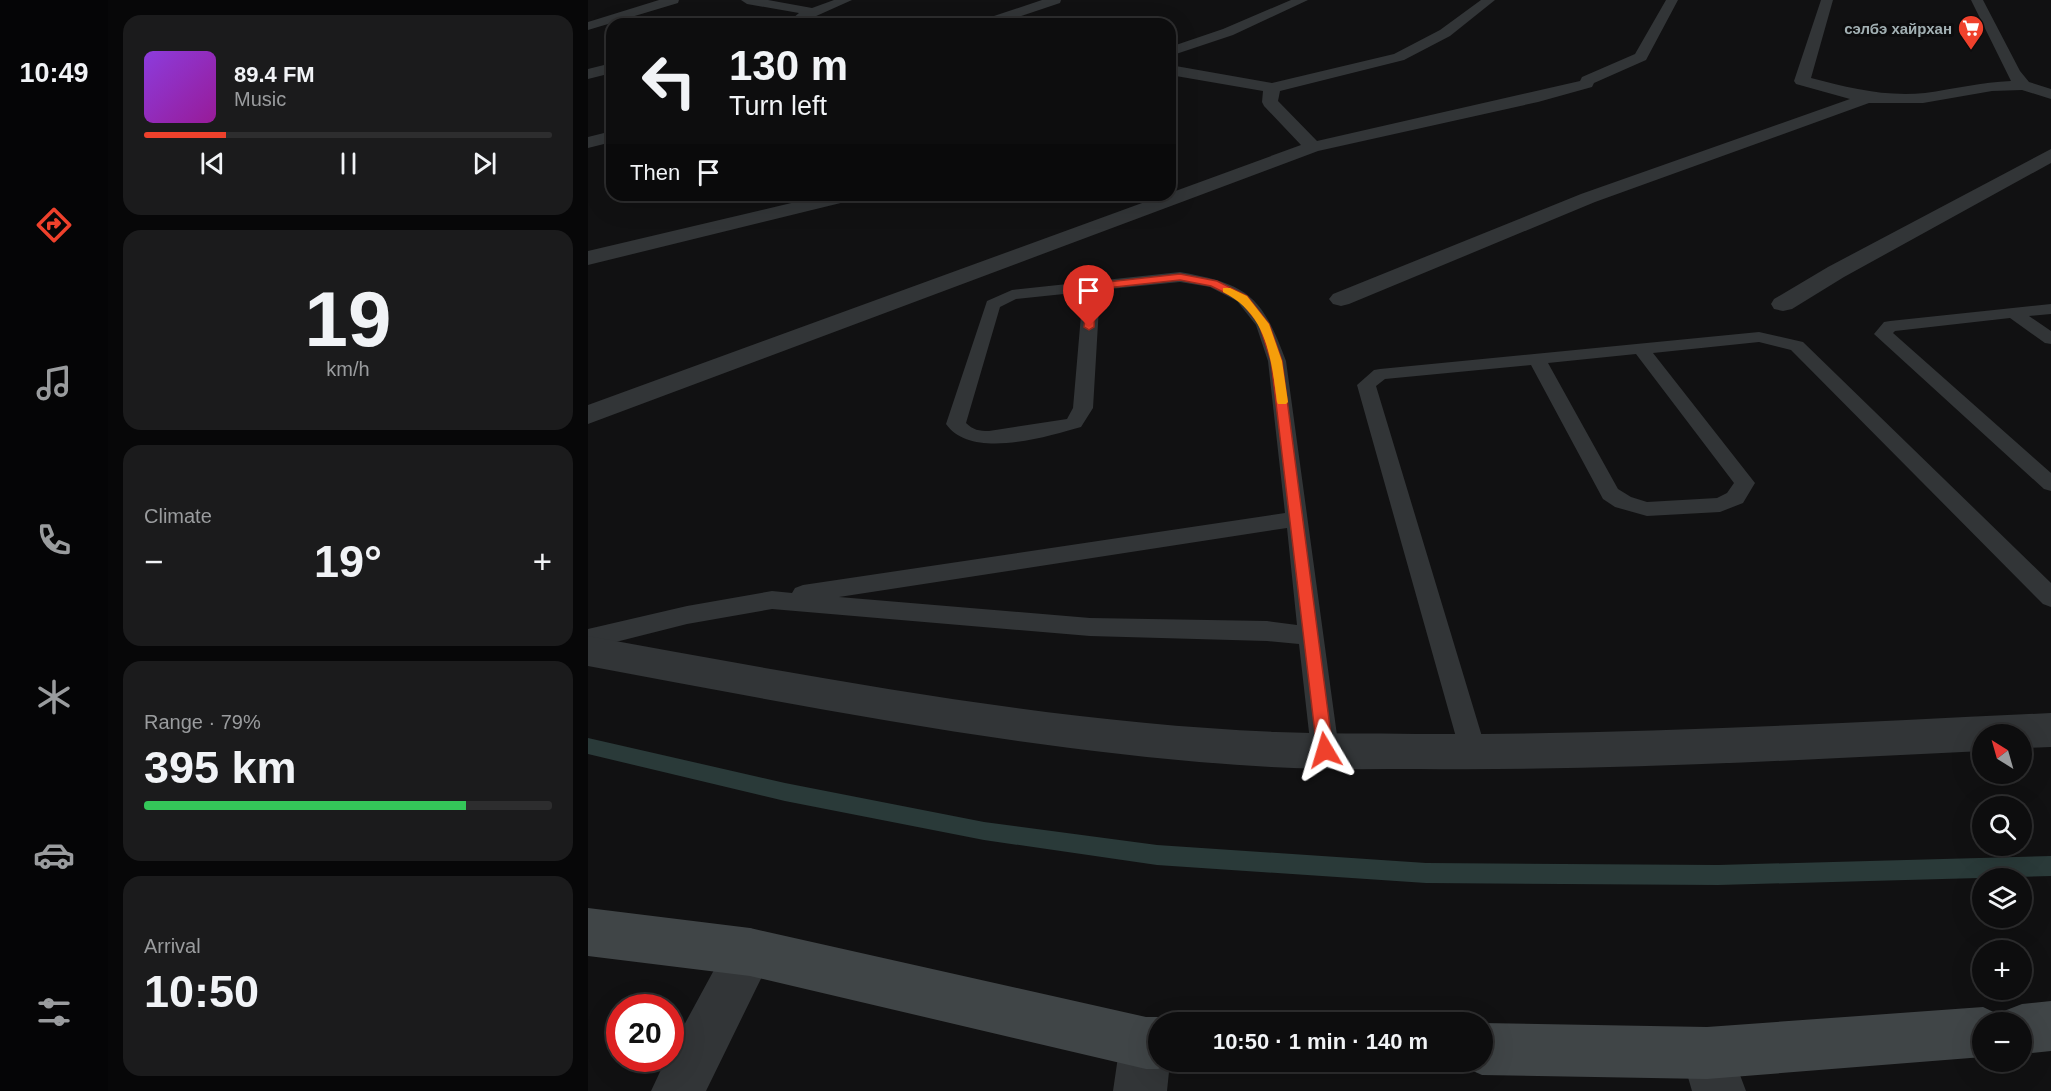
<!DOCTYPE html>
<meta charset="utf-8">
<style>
body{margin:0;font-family:Helvetica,sans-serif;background:#1b1b1c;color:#f1f3f6;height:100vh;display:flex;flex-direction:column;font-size:22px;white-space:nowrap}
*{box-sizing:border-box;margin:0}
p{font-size:20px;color:#9a9c9e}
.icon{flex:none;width:33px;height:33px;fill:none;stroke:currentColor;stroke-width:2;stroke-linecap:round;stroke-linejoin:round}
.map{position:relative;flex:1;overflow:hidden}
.panel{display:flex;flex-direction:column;gap:15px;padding:15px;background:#070708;width:480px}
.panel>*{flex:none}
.hud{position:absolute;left:18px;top:18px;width:570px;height:183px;border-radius:18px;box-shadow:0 6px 24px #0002,0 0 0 2px #2d2d2e;background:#0d0d0e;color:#f1f3f6;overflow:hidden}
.needle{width:39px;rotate:323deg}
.controls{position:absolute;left:1384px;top:724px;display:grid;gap:12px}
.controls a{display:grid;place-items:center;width:60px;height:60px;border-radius:50%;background:#0d0d0e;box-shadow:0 6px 24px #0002,0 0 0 2px #2d2d2e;font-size:30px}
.speed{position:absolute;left:18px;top:994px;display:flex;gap:12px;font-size:30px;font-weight:700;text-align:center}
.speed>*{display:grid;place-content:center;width:78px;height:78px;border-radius:50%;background:#0d0d0e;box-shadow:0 6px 24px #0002,0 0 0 2px #2d2d2e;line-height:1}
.speed .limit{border:9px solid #d22;background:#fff;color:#111}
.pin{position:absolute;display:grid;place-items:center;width:51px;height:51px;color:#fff;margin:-62px -26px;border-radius:50% 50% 50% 0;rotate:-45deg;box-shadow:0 0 6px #0007}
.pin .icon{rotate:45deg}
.me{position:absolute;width:66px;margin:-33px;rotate:353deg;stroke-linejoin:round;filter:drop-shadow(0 0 4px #0008)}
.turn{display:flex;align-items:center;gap:21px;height:126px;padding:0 24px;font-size:27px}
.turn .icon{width:78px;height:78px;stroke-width:2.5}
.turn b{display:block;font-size:42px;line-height:51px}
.then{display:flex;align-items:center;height:57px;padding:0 24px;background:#0003;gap:12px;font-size:22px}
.big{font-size:45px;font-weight:600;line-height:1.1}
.panel .card{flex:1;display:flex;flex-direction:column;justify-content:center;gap:9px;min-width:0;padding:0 21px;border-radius:18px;background:#1b1b1c}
.panel .dial{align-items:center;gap:0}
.dial b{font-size:78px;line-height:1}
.song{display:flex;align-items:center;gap:18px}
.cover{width:72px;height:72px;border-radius:9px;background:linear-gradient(135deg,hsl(270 70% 55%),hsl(300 70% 35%))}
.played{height:6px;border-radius:3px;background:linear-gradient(90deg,#ef412c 20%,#2d2d2e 20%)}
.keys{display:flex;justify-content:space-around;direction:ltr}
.heat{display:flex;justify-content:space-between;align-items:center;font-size:33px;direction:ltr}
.charge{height:9px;border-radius:4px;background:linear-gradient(90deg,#34c759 79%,#2d2d2e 0)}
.trip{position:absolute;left:560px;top:1012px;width:345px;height:60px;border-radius:30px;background:#0d0d0e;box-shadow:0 6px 24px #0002,0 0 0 2px #2d2d2e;font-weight:600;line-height:60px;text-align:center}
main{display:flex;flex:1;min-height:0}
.dock{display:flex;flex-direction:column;width:108px;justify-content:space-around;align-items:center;background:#050506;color:#9a9c9e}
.dock .icon{width:42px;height:42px}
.dock .active{color:#ef412c}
.dock b{font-size:27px;color:#f1f3f6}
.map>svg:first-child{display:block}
</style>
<main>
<nav class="dock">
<b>10:49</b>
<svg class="icon active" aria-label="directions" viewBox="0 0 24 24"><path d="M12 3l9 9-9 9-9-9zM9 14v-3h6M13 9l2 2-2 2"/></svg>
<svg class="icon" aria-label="music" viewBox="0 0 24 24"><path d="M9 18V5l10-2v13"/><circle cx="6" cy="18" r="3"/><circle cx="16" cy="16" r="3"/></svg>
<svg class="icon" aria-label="phone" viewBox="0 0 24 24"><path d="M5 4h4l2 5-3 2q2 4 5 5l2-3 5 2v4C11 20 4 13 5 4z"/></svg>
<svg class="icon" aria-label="climate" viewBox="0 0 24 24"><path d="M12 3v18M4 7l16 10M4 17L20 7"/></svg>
<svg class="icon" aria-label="car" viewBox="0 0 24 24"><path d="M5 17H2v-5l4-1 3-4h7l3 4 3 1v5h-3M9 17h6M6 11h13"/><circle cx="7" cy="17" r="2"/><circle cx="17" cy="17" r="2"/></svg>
<svg class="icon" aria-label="filters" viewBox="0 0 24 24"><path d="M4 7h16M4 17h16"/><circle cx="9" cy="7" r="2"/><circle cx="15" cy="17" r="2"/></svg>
</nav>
<section class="panel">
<div class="card">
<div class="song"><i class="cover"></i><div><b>89.4 FM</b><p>Music</p></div></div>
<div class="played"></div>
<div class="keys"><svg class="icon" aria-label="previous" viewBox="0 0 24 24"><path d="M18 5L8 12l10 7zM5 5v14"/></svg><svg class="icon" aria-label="pause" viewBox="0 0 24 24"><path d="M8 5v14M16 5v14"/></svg><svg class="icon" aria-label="next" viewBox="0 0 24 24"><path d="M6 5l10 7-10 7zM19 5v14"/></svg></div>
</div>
<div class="card dial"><b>19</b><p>km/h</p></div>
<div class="card"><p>Climate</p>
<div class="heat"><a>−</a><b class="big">19°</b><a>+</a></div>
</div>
<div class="card"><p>Range · 79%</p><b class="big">395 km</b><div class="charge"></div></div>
<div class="card"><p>Arrival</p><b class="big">10:50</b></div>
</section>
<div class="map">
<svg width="1463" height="1091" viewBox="0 0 1463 1091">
<rect width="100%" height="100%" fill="#111112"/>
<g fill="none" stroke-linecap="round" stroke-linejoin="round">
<polygon fill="#2a3a39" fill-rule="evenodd" points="0,738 197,783 396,822 569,845 838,863 1130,865 1463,856 1463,876 1130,885 838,883 569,865 396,840 197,801 0,754"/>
<g fill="#323537" fill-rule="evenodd">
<path d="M592 272C660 284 674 296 698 361L751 750 747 758 737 762 727 758 723 750 711 644 679 641 502 636 184 609 99 624 0 649V629L99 606 184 591 204 593 207 588 215 585 697 513 680 361 668 325 649 301 622 287 592 282 512 290 505 408 493 427C458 437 383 460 358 424L399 301 424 290ZM495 292 485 408 479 419 401 431C391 431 385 430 378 423L412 307 428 299ZM699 528 709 625 679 621 502 618 251 597Z"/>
<polygon points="1463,304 1463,314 1441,316 1463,331 1463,344 1457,343 1422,318 1307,331 1305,333 1463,473 1463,491 1456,489 1286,334 1296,322 1302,321"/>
<path d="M1171 332 1215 342 1463 583V607L1455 604 1203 350 1171 342 1065 353 1167 483 1155 503 1132 512 1059 516 1027 507 1015 499 943 365 797 379 788 386 899 753 895 762 885 765 875 762 769 385 786 370 792 369ZM1048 354 1146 483 1139 493 1129 498 1059 502 1043 497 1030 489 960 363Z"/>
</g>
<g fill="#323537" fill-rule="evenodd">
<polygon points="71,0 91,0 90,3 0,30 0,22"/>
<polygon points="153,0 180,0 224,8 246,0 264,0 226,17 247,21 249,24 222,24 207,21 205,18 211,13 159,4"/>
<polygon points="454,0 473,0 472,3 409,24 389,24 391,21"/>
<polygon points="703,0 720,0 645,35 582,56 582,47 635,29"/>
<polygon points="893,0 907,0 862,36 816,60 692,91 690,101 729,141 992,81 994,77 1047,54 1078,0 1090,0 1058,60 1006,83 1004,87 950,102 730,151 0,424 0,405 576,195 582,195 582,193 713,145 676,106 674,102 675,91 582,75 582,65 684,83 806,54 852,30"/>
<path d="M1233 0H1245L1223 78C1261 88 1297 97 1337 93 1366 89 1394 82 1423 81L1383 0H1395L1432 71 1441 82 1463 89V99L1434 90 1404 91 1335 103H1281L1007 202 761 304 753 306 745 304 741 299 745 294 993 194 1262 99 1208 84 1206 81Z"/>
<polygon points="24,63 24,73 0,79 0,69"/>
<polygon points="24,131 24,142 0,148 0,137"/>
<polygon points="1463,149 1463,163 1256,277 1204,309 1195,311 1186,309 1183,304 1186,299 1240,267"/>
<polygon points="237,195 272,195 269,199 0,265 0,251"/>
<path d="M0 636C227 677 457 722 688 732 734 734 781 733 828 734 1040 735 1251 723 1463 713V747L1434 748V735H1395V751C1207 760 1019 771 831 769 782 769 732 770 683 767 453 754 226 708 0 666Z"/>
<polygon points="162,928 179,935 186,952 118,1091 63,1091 78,1059 82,1059 82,1051 145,935"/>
<polygon points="558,1017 572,1023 570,1062 582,1062 579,1091 525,1091 532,1043 540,1025"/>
<polygon points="1119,1027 1137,1035 1158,1091 1104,1091 1093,1053 1101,1035"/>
</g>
<g fill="#404547" fill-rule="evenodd">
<polygon points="0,908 162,928 558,1017 570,1017 584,1023 570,1023 570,1062 586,1062 570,1069 558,1069 162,976 0,956"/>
<polygon points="1463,1001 1463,1051 1434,1054 1434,1023 1395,1023 1395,1057 1119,1079 894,1075 876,1067 874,1062 894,1062 894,1023 1119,1027 1395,1007 1414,1016 1416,1011 1434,1004"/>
</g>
</g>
<polygon fill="#ef412c" stroke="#9b2a1d" stroke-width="1.5" points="592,274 629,281 659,296 681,324 694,361 745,750 743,755 737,757 731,755 729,750 683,361 671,324 652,300 623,286 592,280 509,289 506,327 501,330 496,327 501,284"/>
<path fill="#f59e0b" d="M635 288H642L659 296 681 324 694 361 700 402 698 404H690L689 402C683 357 679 314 635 292Z"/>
<defs>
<g id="supermarket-pin" transform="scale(1.35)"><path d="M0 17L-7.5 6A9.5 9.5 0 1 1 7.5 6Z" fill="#ef412c" stroke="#0c0c0d"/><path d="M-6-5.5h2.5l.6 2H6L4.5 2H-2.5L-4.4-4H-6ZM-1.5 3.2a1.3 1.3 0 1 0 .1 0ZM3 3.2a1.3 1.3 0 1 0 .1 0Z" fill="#fff"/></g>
</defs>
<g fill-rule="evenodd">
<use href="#supermarket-pin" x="1383" y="28"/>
</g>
<g text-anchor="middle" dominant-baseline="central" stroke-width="6" stroke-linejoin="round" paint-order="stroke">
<g font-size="15" font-weight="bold" fill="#a2b0b3" stroke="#0c0c0d" text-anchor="end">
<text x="1364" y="28">сэлбэ хайрхан</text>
</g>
</g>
</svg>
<div class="controls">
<a><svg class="needle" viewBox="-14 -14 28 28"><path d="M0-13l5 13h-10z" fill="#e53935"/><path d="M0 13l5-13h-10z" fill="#9a9c9e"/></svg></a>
<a><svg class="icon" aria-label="search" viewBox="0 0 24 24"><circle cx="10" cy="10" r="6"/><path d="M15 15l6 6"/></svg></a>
<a><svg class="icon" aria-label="layers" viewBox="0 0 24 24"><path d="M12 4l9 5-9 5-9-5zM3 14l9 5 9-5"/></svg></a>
<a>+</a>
<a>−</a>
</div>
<div class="speed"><div class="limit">20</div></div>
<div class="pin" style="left:501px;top:327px;background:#d93025"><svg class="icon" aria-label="arrive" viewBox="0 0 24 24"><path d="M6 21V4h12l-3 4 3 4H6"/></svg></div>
<svg class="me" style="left:737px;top:750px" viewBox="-20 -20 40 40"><path d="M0-17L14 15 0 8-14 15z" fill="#ef412c" stroke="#fff" stroke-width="4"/></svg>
<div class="trip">10:50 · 1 min · 140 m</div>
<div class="hud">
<div class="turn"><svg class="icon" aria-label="left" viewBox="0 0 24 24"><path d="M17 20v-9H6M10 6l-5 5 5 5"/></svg><div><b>130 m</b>Turn left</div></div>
<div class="then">Then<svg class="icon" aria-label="arrive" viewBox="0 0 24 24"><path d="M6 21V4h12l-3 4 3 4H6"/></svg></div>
</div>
</div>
</main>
